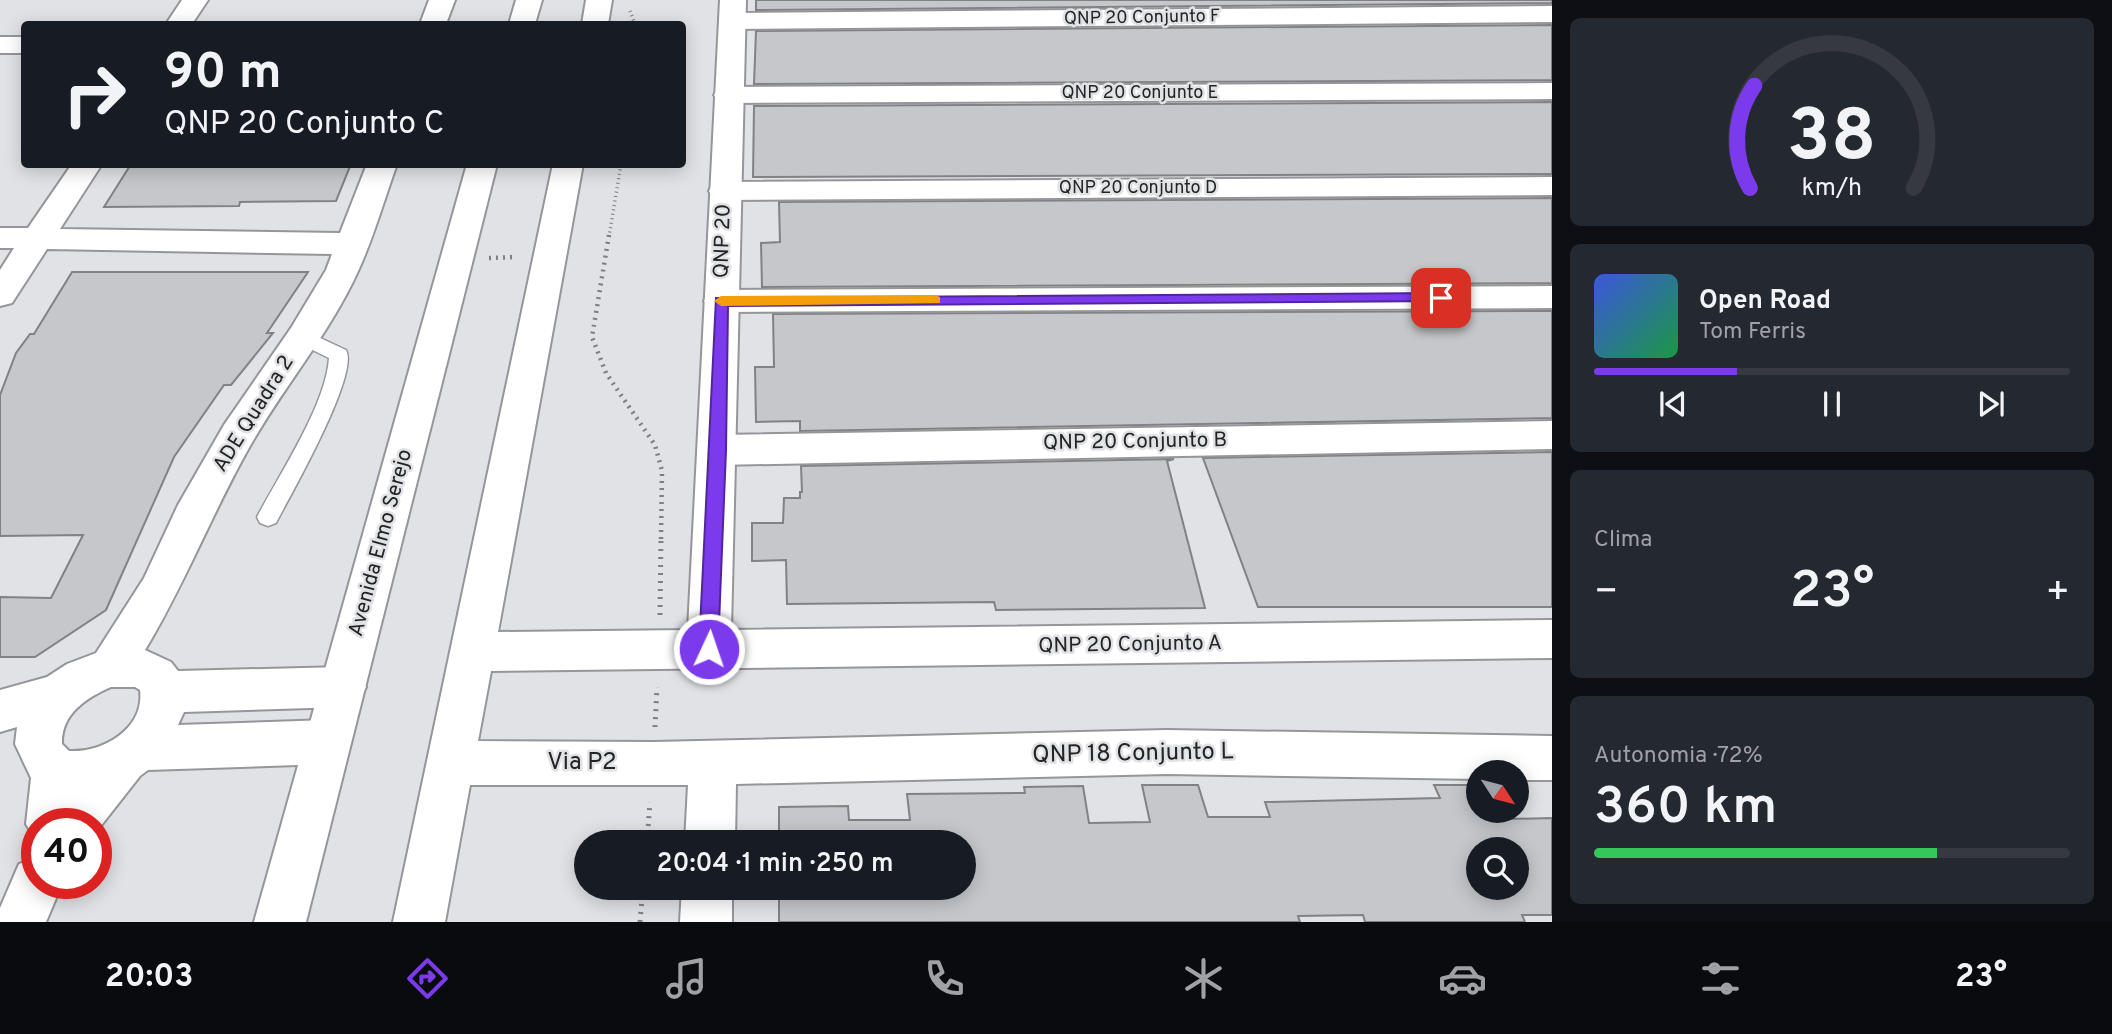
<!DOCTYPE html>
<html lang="pt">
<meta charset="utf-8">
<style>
body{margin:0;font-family:Overpass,sans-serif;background:#242831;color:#f1f3f6;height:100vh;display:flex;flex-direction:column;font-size:26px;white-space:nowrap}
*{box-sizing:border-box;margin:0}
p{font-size:23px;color:#9ea1a6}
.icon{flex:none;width:38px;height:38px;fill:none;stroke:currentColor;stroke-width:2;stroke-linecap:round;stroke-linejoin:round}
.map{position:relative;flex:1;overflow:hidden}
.panel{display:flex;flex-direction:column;gap:18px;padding:18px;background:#0d0f14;width:560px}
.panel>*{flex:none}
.top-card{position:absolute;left:21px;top:21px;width:665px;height:147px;border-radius:7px;box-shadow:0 4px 18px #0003;background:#171b24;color:#f1f3f6;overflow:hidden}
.needle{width:46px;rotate:126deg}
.fabs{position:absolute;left:1466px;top:760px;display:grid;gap:14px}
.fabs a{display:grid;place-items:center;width:63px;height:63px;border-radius:50%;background:#171b24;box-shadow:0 4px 18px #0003;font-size:35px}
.speed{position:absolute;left:21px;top:808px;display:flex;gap:14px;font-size:35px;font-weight:700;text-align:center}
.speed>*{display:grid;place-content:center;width:91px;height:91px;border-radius:50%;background:#171b24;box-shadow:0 4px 18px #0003;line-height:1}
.speed .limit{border:10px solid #d22;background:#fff;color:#111}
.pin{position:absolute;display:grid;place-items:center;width:60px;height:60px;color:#fff;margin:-30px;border-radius:14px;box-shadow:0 4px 10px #0006}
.me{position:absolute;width:77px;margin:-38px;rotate:3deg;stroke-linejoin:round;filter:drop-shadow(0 0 5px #0008)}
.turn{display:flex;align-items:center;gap:24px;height:147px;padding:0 28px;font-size:32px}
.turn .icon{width:91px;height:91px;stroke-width:2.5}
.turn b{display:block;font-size:49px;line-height:60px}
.big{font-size:52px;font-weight:600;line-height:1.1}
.panel .widget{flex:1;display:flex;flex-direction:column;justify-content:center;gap:10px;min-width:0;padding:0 24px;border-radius:10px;background:#242831}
.panel .dial{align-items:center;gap:0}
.dial svg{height:182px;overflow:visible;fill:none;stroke:#363941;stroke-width:7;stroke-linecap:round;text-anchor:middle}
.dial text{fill:#f1f3f6;stroke:none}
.song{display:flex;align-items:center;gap:21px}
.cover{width:84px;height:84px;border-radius:10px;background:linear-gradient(135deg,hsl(230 70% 55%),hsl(140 70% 35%))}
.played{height:7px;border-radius:4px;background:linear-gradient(90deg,#7c3aed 30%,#363941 30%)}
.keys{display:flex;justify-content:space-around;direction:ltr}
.heat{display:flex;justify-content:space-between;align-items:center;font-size:38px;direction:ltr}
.charge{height:10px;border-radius:5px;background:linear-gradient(90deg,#34c759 72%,#363941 0)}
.trip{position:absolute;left:574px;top:830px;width:402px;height:70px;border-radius:35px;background:#171b24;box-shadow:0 4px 18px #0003;font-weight:600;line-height:70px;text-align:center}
.menu{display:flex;height:112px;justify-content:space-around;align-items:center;background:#090b0e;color:#9ea1a6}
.menu .icon{width:49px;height:49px}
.menu .active{color:#7c3aed}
.menu b{font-size:32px;color:#f1f3f6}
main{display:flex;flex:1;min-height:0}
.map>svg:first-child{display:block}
</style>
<main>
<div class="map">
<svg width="1552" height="922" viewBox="0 0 1552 922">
<rect width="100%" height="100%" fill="#e1e2e6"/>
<g fill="#c6c7ca" stroke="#828285" stroke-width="2" fill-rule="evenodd">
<polygon points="756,0 1552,0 1552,3 756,10"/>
<polygon points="1552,25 1552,80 754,84 756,31"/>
<polygon points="1552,102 1552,174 753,177 754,106"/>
<polygon points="131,164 351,164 336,201 240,202 239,206 104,207"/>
<polygon points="1552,198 1552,283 762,287 761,243 780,242 779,202"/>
<polygon points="72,272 308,272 267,333 273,333 231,385 224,385 174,457 106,610 35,657 0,657 0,597 51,598 83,535 0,536 0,395 16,353 30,334 34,334"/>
<polygon points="1552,311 1552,418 800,431 800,421 756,422 755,367 774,367 773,314"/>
<polygon points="1552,452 1552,607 1258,607 1203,458"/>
<polygon points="1174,459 1167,461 1205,608 996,610 994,602 787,604 786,560 752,561 752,523 783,523 784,498 800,498 800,492 802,492 801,466"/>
<path d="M1142 785H1198L1208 817H1270L1265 802 1440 798 1434 785H1479V810H1505L1509 819 1552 818V915H1522L1525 922H1365L1363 915 1298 916 1300 922H779V887H964V842H779V807L848 806 849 820H910L907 794 1025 793 1024 787 1083 786 1089 823 1150 822ZM1479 849H1517V887H1479Z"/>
</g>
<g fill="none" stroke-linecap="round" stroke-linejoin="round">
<g stroke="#959699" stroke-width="3">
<path id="lane" d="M303 330 346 350C360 374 290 496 276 523L268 526 260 523 257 517C279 475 326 405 329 358L296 342 293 337 296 332Z"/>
</g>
<g stroke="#959699" stroke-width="4">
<g id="street">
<polygon points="182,0 208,0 192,24 166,24"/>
<polygon points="429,0 455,0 446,24 420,24"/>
<polygon points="1552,6 1552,22 732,29 723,26 719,21 723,16 732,13"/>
<rect x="0" y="37" width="24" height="16"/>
<polygon points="1552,83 1552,99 728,103 718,101 714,95 718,89 728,87"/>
<path d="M72 164H102L60 229 340 233 367 164H397C384 200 374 236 359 269 331 332 284 386 250 446 212 513 185 584 145 650L171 662 178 671 343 667 359 673 366 687 359 701 343 707 184 712 178 725 328 720 345 727 351 742 345 757 328 764 148 770 140 776 96 832V824H37V842L26 824 31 778 15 744 17 727 0 732V690L47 677 67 664 96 653 144 578 178 505 224 425 291 328 326 270 332 254 47 249 12 303 0 306V270L14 248H0V228H28ZM111 687H135L140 690C145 729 102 753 69 751L62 744C61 714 86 698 111 687Z"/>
<polygon points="1552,177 1552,195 724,200 713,198 709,191 713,184 724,182"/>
<polygon points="1552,286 1552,308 721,312 709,309 704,301 709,293 721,290"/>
<polygon points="1552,421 1552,449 718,465 705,460 699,450 705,440 718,435"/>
<polygon points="37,857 37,884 62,884 46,922 0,922 0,908 19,864"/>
</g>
</g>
<g stroke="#959699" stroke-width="4">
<g id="secondary">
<polygon points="516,0 542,0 535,24 509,24"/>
<polygon points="586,0 612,0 608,24 582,24"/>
<polygon points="720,0 746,0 731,630 1552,620 1552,658 491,671 478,741 654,742 1167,730 1552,736 1552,780 1517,780 1517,772 1479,772 1479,779 1167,774 736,784 735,842 685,842 688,785 470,785 445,922 393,922 553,164 583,164 498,632 688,630"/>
<polygon points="467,164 497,164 306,922 254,922"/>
<polygon points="682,887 732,887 732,922 680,922"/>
</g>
</g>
<g stroke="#7e7f81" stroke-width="3.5" stroke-dasharray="1 3.5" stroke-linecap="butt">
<polyline points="630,11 635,24"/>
<polyline points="609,237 621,164"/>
</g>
<g stroke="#7e7f81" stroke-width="4.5" stroke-dasharray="2 5" stroke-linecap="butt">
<polyline points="609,235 592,337 606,373 655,445 662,471 661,539"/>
<polyline points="489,258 515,257"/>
</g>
<g stroke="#7e7f81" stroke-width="5" stroke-dasharray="2 6" stroke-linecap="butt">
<polyline points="660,615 661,537"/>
<polyline points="655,727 657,687"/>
<polyline points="647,842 650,802"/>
<polyline points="640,922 643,887"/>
</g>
<use href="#lane" fill="#fff" fill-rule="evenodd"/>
<use href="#street" fill="#fff" fill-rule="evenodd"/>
<use href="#secondary" fill="#fff" fill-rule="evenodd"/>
</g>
<polygon fill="#7c3aed" stroke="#51269a" stroke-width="2" points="1441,293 1446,295 1446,301 728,306 726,450 718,649 715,655 709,657 702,655 699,649 716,298"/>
<polygon fill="#f59e0b" points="935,295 940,297 940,303 721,306 714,301 721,296"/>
<g text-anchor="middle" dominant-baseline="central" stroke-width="5" stroke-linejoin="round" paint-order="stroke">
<g font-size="18" fill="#242425" stroke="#e1e2e6">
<text transform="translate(1142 18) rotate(-1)">QNP 20 Conjunto F</text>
<text x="1140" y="93">QNP 20 Conjunto E</text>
<text x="1138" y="188">QNP 20 Conjunto D</text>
</g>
<g font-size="21" fill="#242425" stroke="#e1e2e6">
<text transform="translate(723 241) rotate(-88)">QNP 20</text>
<text transform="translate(254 414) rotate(-58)">ADE Quadra 2</text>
<text transform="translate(1135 442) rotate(-1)">QNP 20 Conjunto B</text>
<text transform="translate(381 543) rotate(-75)">Avenida Elmo Serejo</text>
<text transform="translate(1130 645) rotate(-1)">QNP 20 Conjunto A</text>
</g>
<g font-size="24" fill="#242425" stroke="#e1e2e6">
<text transform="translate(1133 754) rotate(-1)">QNP 18 Conjunto L</text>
<text x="582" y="763">Via P2</text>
</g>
</g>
</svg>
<div class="fabs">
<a><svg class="needle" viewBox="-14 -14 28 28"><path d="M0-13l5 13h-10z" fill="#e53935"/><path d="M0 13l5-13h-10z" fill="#9ea1a6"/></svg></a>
<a><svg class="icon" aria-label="search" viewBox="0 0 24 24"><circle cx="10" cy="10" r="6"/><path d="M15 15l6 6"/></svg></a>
</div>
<div class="speed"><div class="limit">40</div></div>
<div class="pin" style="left:1441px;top:298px;background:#d93025"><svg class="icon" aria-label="arrive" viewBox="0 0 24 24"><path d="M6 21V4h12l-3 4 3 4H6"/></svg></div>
<svg class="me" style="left:709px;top:649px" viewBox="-20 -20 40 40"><circle r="17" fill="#7c3aed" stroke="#fff" stroke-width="3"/><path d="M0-11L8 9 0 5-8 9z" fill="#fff"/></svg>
<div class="trip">20:04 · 1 min · 250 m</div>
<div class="top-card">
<div class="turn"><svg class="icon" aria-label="right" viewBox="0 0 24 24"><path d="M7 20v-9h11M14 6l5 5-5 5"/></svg><div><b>90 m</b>QNP 20 Conjunto C</div></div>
</div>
</div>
<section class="panel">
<div class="widget dial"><svg viewBox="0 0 100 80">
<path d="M14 69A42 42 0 1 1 86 69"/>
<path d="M14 69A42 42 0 0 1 16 24" stroke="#7c3aed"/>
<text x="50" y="56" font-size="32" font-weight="700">38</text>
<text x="50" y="72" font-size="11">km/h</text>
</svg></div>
<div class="widget">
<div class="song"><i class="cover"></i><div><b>Open Road</b><p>Tom Ferris</p></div></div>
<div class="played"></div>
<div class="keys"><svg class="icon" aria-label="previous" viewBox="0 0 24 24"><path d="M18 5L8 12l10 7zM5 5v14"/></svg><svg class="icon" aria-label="pause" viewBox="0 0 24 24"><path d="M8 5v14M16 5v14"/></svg><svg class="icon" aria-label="next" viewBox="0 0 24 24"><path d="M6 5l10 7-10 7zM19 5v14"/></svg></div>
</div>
<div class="widget"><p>Clima</p>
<div class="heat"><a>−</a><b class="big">23°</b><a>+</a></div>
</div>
<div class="widget"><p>Autonomia · 72%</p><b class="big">360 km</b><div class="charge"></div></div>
</section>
</main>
<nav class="menu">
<b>20:03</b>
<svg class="icon active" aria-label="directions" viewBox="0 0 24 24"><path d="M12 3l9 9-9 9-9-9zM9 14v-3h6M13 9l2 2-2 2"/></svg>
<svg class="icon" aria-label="music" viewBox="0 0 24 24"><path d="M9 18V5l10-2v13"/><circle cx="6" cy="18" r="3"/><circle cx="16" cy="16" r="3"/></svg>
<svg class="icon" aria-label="phone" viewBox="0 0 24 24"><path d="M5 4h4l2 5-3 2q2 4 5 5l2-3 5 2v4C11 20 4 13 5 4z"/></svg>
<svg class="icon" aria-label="climate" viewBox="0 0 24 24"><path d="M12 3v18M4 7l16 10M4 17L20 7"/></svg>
<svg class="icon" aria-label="car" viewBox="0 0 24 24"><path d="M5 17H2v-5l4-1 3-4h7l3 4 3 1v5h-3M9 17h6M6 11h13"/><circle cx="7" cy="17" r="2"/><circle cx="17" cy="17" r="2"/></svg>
<svg class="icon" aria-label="filters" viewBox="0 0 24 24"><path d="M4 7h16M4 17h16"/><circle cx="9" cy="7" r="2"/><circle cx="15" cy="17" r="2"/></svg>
<b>23°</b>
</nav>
